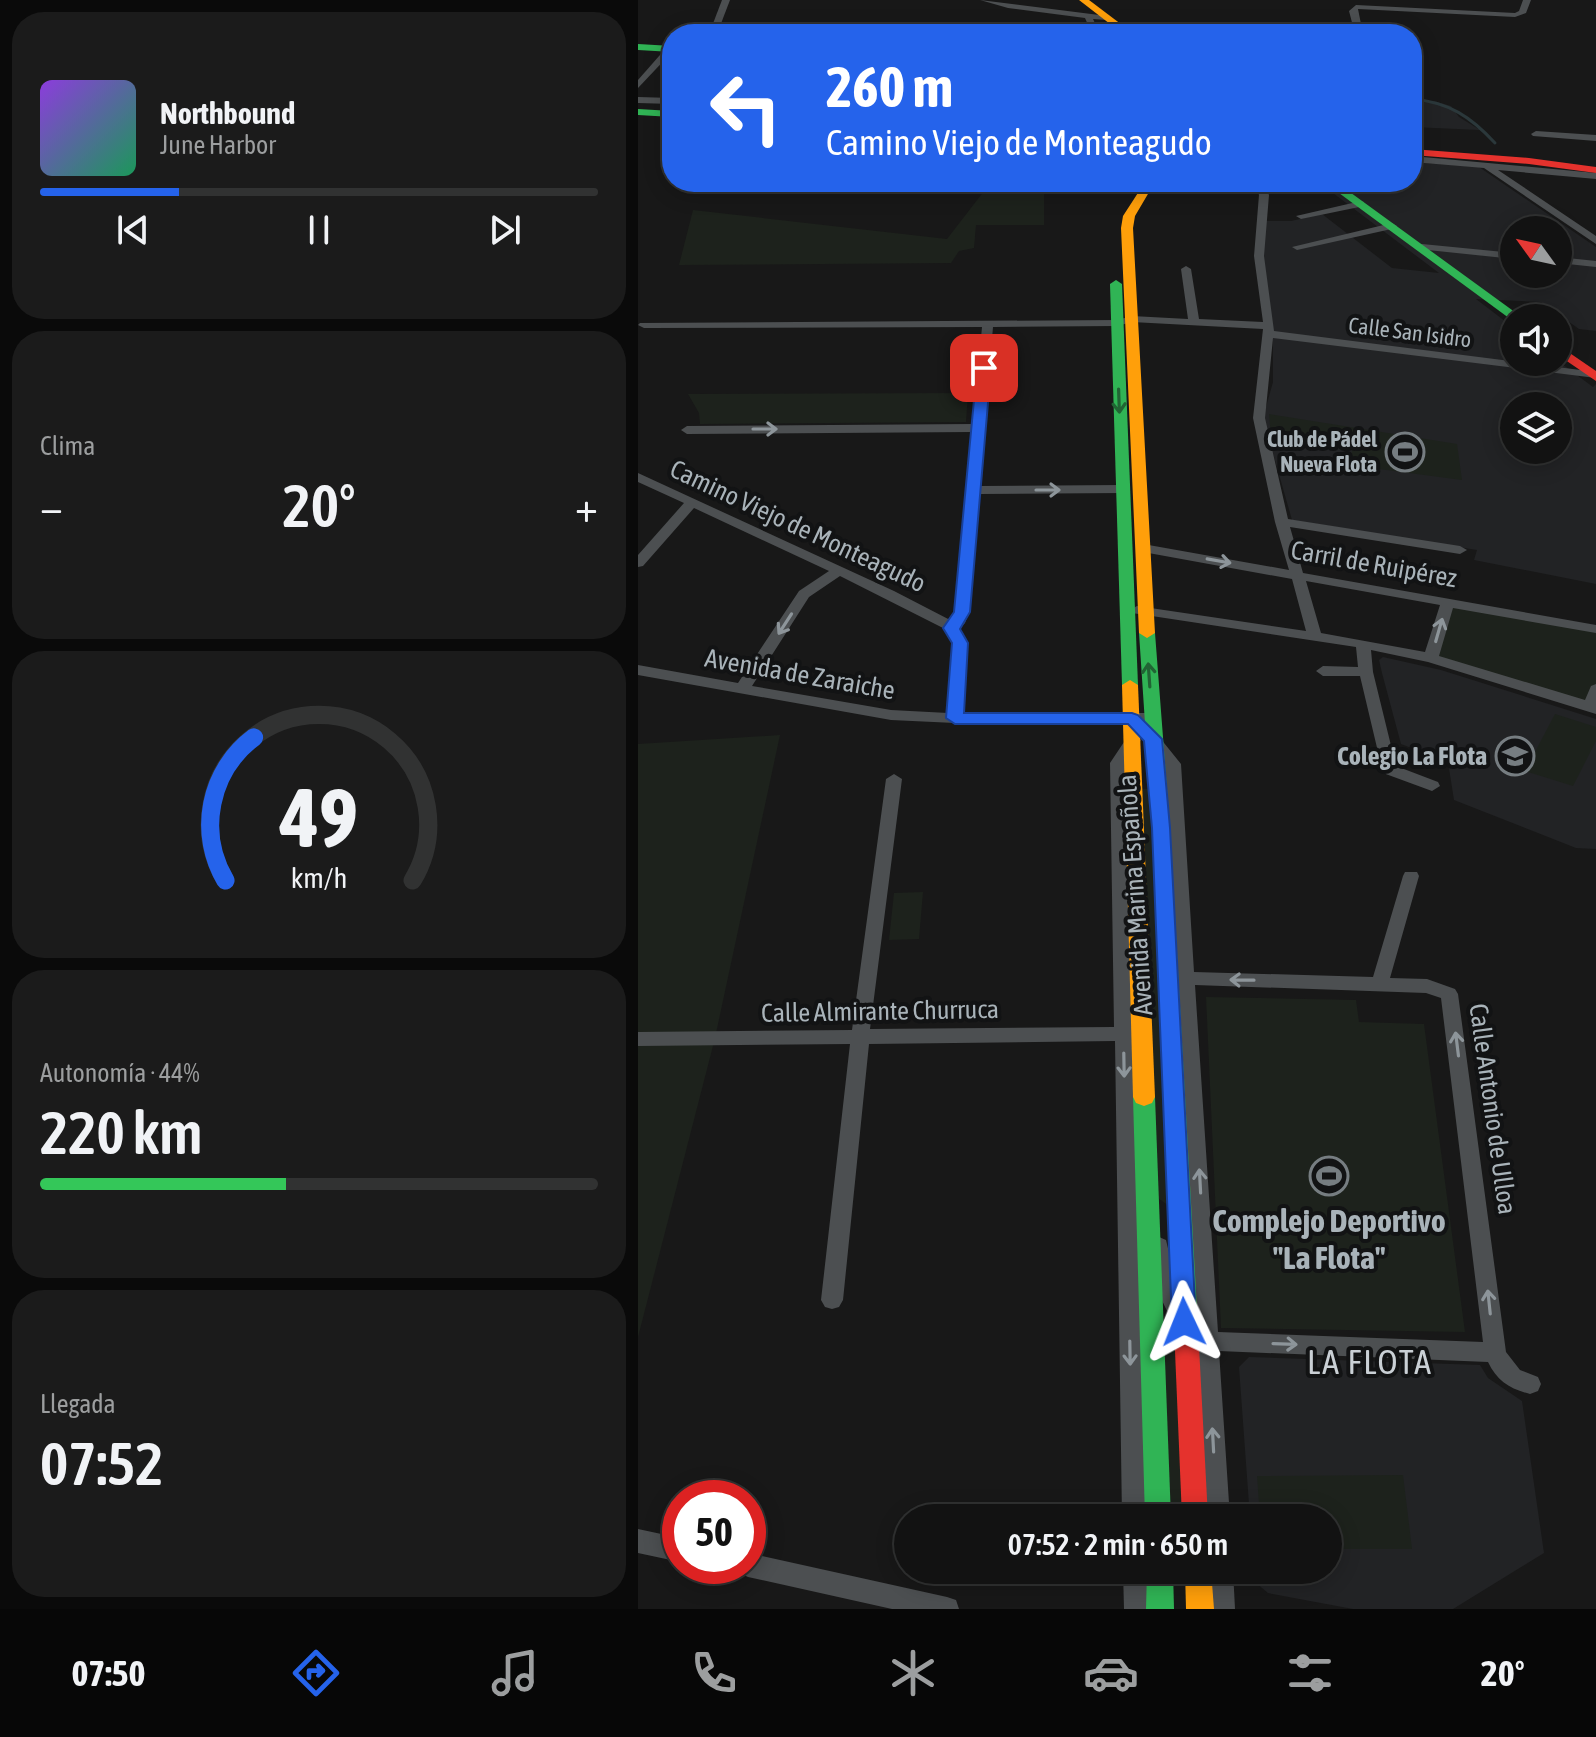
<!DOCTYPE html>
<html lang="es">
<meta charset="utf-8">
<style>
body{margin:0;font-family:"Asap Condensed",sans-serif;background:#1b1b1b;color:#f1f3f6;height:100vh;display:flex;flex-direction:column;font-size:30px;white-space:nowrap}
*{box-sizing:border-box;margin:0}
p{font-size:26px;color:#9c9e9f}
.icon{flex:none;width:44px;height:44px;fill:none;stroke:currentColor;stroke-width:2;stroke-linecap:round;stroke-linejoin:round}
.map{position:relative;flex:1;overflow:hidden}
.drawer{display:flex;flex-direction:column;gap:12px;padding:12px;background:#0a0a0a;width:638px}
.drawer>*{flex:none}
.guide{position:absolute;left:24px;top:24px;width:760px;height:168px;border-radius:32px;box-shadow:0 4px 20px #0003,0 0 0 2px #313232;background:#2563eb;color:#fff;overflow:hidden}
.needle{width:52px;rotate:303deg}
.controls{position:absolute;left:862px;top:216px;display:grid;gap:16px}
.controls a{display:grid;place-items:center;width:72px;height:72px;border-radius:50%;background:#121212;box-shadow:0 4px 20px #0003,0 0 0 2px #313232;font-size:40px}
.speed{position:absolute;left:24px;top:1480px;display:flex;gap:16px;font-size:40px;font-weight:700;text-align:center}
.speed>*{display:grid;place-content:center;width:104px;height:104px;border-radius:50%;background:#121212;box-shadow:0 4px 20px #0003,0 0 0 2px #313232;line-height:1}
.speed .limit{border:12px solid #d22;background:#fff;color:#111}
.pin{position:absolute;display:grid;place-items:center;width:68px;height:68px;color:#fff;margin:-34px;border-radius:16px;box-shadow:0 4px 12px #0006}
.me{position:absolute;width:88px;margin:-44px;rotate:358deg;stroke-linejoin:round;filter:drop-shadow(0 0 6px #0008)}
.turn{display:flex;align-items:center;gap:28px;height:168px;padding:0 32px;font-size:36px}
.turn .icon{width:104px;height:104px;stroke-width:2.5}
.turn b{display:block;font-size:56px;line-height:68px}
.big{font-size:60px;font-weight:600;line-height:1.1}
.drawer .tile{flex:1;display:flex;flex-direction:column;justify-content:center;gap:12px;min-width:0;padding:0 28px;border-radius:32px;background:#1b1b1b}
.drawer .dial{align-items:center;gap:0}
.dial svg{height:208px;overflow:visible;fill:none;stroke:#313232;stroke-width:7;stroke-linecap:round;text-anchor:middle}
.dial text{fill:#f1f3f6;stroke:none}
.song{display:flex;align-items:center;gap:24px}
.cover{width:96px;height:96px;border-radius:12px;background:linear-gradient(135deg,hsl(270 70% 55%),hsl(150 70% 35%))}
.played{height:8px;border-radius:4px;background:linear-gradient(90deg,#2563eb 25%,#313232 25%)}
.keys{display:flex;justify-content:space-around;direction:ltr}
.heat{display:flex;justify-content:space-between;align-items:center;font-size:44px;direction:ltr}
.charge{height:12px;border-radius:6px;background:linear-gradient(90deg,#34c759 44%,#313232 0)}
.trip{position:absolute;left:256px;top:1504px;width:448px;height:80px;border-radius:40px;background:#121212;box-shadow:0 4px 20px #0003,0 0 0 2px #313232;font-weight:600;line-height:80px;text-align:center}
.menu{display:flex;height:128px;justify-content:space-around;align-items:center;background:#070707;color:#9c9e9f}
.menu .icon{width:56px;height:56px}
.menu .selected{color:#2563eb}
.menu b{font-size:36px;color:#f1f3f6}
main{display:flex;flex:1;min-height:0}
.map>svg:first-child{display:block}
</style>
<main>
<section class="drawer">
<div class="tile">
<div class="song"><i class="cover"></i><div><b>Northbound</b><p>June Harbor</p></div></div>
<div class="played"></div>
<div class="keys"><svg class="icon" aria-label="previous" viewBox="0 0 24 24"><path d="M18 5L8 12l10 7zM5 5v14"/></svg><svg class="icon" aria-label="pause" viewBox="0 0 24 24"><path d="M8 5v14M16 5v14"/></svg><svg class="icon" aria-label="next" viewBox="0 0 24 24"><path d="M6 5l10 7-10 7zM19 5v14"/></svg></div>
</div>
<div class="tile"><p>Clima</p>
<div class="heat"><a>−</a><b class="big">20°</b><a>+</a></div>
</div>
<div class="tile dial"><svg viewBox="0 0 100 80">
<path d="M14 69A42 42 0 1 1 86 69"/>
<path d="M14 69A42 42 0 0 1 25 14" stroke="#2563eb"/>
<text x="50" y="56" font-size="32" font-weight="700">49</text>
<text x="50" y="72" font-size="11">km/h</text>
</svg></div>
<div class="tile"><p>Autonomía · 44%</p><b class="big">220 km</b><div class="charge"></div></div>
<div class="tile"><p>Llegada</p><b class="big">07:52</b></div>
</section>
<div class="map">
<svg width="958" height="1609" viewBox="0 0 958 1609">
<rect width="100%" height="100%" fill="#181818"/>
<g fill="#222325" fill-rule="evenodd">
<polygon points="774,101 796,101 813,106 821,117 842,130 774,127"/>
<path d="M774 162 841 167 958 247V331L941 329 903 302 838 299 876 328V362L920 361 955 387 958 384V584L836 560 839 550 654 520 625 418 635 382V330L625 254 626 221H653L684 214 754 268 801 273 683 184 774 182ZM876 230H920V274H876ZM876 406H920V450H876Z"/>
<polygon points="745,657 803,670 958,719 958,849 938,848 816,800 810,762 763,744 744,673 741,660"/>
<polygon points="611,1357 842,1365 850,1378 884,1401 906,1553 815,1609 715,1609 630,1593 617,1582 616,1570 690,1570 690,1518 612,1518 601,1367"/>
</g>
<g fill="#1d221c">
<polygon points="353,182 406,190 406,225 338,225 336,248 321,251 313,263 41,265 55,210 309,239"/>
<polygon points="330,393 328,422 62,424 61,413 50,394"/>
<polygon points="631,414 819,444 824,480 711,465 715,446 633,436"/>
<polygon points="810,602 958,629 958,689 952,707 793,658"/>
<polygon points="917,714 958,727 958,741 935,786 887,771"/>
<polygon points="142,735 77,1038 0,1337 0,744"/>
<polygon points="504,789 513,789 531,1206 520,1198"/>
<polygon points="285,892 281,939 251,940 256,893"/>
<polygon points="568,997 718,1000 721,1022 786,1024 827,1332 583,1328"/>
<polygon points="523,1314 537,1322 545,1518 531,1518"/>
<polygon points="765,1475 774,1549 690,1549 690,1518 622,1518 619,1476"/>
</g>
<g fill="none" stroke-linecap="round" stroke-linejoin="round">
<path stroke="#2b383b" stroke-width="3" d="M774 99C811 102 833 117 857 143"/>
<g fill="#4c4f51" fill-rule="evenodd">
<polygon points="84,0 92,0 79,34 71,34"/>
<polygon points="342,0 469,16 473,18 469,20 455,19 462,34 454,34 447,18 370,8"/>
<polygon points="885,0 893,0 888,13 877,17 720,9 725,34 717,34 711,11 718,5 877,13 881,11"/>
<polygon points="29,47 34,47 34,52 0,88 0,80"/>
<polygon points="0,97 34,98 34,104 0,103"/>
<polygon points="898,131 958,135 958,141 895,136 893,134"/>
<polygon points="774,156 958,173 958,179 860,170 958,236 958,244 846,168 774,162"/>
<path d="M616 182H626L631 195 626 256 636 331 958 372V378L635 338 627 418 650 519 822 546 829 550 822 554 652 527 665 573 958 625V633L815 608 801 656 947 700 953 686 958 684V714L790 662 733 650 735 672 758 766 800 782 802 786 794 791 745 773 722 676H685L678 671 685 666 720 667 718 647 494 613 492 610 499 606 668 631 654 579 505 552 498 548 505 544 651 570 637 522 615 418 625 329 494 322 479 326 355 327 342 486 485 485 491 489 485 493 341 494 331 612 327 623 320 630 329 643 325 713H513L521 718 518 721 317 723 253 720 0 675V665L100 683 161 591 191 571 56 508 5 566 0 567V555L46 503 0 482V473L256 591 314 621 317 612 334 432 49 434 43 430 49 426 335 424 344 327 6 328 0 325 2 323 479 320 494 316 550 319 543 269 548 266 553 269 561 319 625 322 616 256 621 195ZM202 576 305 628 315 643 310 713 253 710 114 686 171 597ZM668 581 802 605 787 652 683 633Z"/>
<polygon points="723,201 726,202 726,206 663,219 658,216"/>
<polygon points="754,223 759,226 758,228 659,250 654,247"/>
<polygon points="784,244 876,253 876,259 780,249 780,245"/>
<polygon points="920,257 958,261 958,267 920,263"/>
<path d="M513 732 518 733 543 764 556 972 735 977 765 876 767 872H779L781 876 752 978 789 979 817 989 820 994 868 1352 882 1370 900 1377 903 1384 900 1391 892 1394C872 1389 859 1381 850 1362L581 1351 592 1518H568L559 1346C522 1314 520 1292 511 1246L514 1240 521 1237 528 1240 542 1298 557 1317 527 765 505 737ZM557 985 788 993 803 998 845 1342 580 1332Z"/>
<polygon points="495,735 503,740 488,763 488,776 508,1518 484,1518 477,1041 231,1044 205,1300 201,1307 194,1309 187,1307 183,1300 212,1044 0,1046 0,1032 214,1030 248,779 256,774 264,779 232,1029 476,1027 472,763 490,736"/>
<polygon points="0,1529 42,1538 42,1562 0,1553"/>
<polygon points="110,1553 309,1597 318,1600 321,1609 254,1609 110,1577 102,1573 98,1566 110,1566"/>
<polygon points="485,1570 509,1570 510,1609 486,1609"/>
<polygon points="571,1570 595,1570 597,1609 573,1609"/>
</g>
<g fill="#30b455" fill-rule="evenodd">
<polygon points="0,44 34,46 34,52 0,50"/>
<polygon points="0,109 34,111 34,117 0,115"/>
<polygon points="686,182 698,182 885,318 875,321"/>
<polygon points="478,280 484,284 500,685 492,690 484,685 472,284"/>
<polygon points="509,628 517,633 532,828 560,1327 557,1335 548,1338 539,1335 536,1327 514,828 501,633"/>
<polygon points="506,1088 514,1091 517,1097 533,1518 507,1518 495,1097 498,1091"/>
<polygon points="509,1570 535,1570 536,1609 508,1609"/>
</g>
<g fill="#ff9f0a" fill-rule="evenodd">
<polygon points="441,0 451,0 496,34 485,34"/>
<polygon points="507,182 517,182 497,216 495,228 517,633 509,638 501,633 483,228 485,216"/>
<polygon points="492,680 500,685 517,1097 514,1103 506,1106 498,1103 495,1097 484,685"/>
<polygon points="547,1570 573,1570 576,1609 548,1609"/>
</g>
<g fill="#e5322d" fill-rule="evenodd">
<polygon points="774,149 891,158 958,167 958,173 891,164 774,155"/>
<polygon points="920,345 958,371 958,381 920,355"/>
<polygon points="548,1316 557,1319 560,1327 570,1518 544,1518 536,1327 539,1319"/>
</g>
</g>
<defs><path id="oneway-shaft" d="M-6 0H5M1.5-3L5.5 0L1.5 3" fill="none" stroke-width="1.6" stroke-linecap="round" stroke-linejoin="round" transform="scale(2)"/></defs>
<g stroke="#216434">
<use href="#oneway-shaft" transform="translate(481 401) rotate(88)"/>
<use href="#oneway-shaft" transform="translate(511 675) rotate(-94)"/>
</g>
<g stroke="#8d959a">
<use href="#oneway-shaft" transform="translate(127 429)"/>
<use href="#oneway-shaft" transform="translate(410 490)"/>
<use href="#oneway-shaft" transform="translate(581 561) rotate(10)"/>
<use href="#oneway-shaft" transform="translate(147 624) rotate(123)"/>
<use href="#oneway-shaft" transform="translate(801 630) rotate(-74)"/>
<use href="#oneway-shaft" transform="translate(604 980) rotate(-179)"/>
<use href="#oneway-shaft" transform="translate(819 1044) rotate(-97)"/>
<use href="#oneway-shaft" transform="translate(486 1065) rotate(89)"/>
<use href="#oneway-shaft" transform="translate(562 1181) rotate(-93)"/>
<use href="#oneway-shaft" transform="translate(851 1302) rotate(-96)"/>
<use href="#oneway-shaft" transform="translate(647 1344) rotate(2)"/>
<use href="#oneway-shaft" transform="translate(492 1353) rotate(89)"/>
<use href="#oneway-shaft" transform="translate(575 1440) rotate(-93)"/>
</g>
<polygon fill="#2563eb" stroke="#184099" stroke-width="2" points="346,364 353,368 332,612 322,629 330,643 326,713 494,713 500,715 524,739 532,828 558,1322 555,1330 546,1333 538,1330 534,1322 514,828 506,741 490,724 317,724 308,718 314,643 305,628 316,612 339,368"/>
<defs>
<g id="stadium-ring" transform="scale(2)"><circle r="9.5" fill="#121314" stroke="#767d81" stroke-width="1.5"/><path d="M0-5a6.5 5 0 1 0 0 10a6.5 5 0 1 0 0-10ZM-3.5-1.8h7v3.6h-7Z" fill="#767d81"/></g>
<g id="school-ring" transform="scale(2)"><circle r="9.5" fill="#121314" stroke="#767d81" stroke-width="1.5"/><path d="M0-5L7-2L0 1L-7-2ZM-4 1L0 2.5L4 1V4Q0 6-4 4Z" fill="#767d81"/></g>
</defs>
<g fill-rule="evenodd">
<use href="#stadium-ring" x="767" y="452"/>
<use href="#school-ring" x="877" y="756"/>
<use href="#stadium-ring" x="691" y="1176"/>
</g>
<g text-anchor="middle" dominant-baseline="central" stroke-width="8" stroke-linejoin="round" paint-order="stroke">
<g font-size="22" fill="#a9b3b9" stroke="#121314">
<text transform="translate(772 332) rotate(7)">Calle San Isidro</text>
</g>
<g font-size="22" font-weight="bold" fill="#a9b3b9" stroke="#121314" text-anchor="end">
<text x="739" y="439">Club de Pádel<tspan x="739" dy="25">Nueva Flota</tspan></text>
</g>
<g font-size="26" fill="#a9b3b9" stroke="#121314">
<text transform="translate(160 526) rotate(25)">Camino Viejo de Monteagudo</text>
<text transform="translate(736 564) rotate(10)">Carril de Ruipérez</text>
<text transform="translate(162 674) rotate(10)">Avenida de Zaraiche</text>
<text transform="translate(497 895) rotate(-94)">Avenida Marina Española</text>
<text transform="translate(242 1011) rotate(-1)">Calle Almirante Churruca</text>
<text transform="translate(855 1109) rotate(82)">Calle Antonio de Ulloa</text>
</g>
<g font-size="26" font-weight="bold" fill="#a9b3b9" stroke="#121314" text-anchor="end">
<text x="849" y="756">Colegio La Flota</text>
</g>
<g font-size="32" font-weight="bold" fill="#a9b3b9" stroke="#121314">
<text x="691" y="1220">Complejo Deportivo<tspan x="691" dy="37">"La Flota"</tspan></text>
</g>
<g font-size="34" letter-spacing="2" fill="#cad0d5" stroke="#121314">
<text x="732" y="1361">LA FLOTA</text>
</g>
</g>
</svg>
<div class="controls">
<a><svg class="needle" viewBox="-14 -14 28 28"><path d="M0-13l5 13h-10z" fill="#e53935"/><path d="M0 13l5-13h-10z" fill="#9c9e9f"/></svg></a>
<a><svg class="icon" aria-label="sound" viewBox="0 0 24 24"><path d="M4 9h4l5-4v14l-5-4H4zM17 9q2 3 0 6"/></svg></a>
<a><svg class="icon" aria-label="layers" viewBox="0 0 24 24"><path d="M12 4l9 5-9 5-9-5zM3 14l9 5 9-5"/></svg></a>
</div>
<div class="speed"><div class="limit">50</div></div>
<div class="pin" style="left:346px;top:368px;background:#d93025"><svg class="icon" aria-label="arrive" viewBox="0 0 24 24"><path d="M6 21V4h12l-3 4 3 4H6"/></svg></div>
<svg class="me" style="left:546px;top:1322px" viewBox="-20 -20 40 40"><path d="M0-17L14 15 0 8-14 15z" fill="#2563eb" stroke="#fff" stroke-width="4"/></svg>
<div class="trip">07:52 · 2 min · 650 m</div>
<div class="guide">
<div class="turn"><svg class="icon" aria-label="left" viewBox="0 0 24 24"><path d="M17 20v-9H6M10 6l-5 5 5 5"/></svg><div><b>260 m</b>Camino Viejo de Monteagudo</div></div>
</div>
</div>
</main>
<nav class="menu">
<b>07:50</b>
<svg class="icon selected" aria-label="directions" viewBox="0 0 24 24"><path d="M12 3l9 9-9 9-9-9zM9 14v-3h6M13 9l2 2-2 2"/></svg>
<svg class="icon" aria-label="music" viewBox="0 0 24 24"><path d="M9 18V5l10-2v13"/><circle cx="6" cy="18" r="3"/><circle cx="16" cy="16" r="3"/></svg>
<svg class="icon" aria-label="phone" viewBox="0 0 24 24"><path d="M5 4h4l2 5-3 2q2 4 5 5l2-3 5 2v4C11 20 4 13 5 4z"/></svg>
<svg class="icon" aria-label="climate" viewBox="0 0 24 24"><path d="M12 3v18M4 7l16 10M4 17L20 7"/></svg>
<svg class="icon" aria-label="car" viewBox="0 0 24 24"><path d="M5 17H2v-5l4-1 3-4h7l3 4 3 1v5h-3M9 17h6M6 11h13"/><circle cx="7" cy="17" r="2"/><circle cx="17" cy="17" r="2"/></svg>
<svg class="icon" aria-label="filters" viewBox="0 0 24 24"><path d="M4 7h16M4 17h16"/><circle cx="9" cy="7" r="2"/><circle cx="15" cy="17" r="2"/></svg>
<b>20°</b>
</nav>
